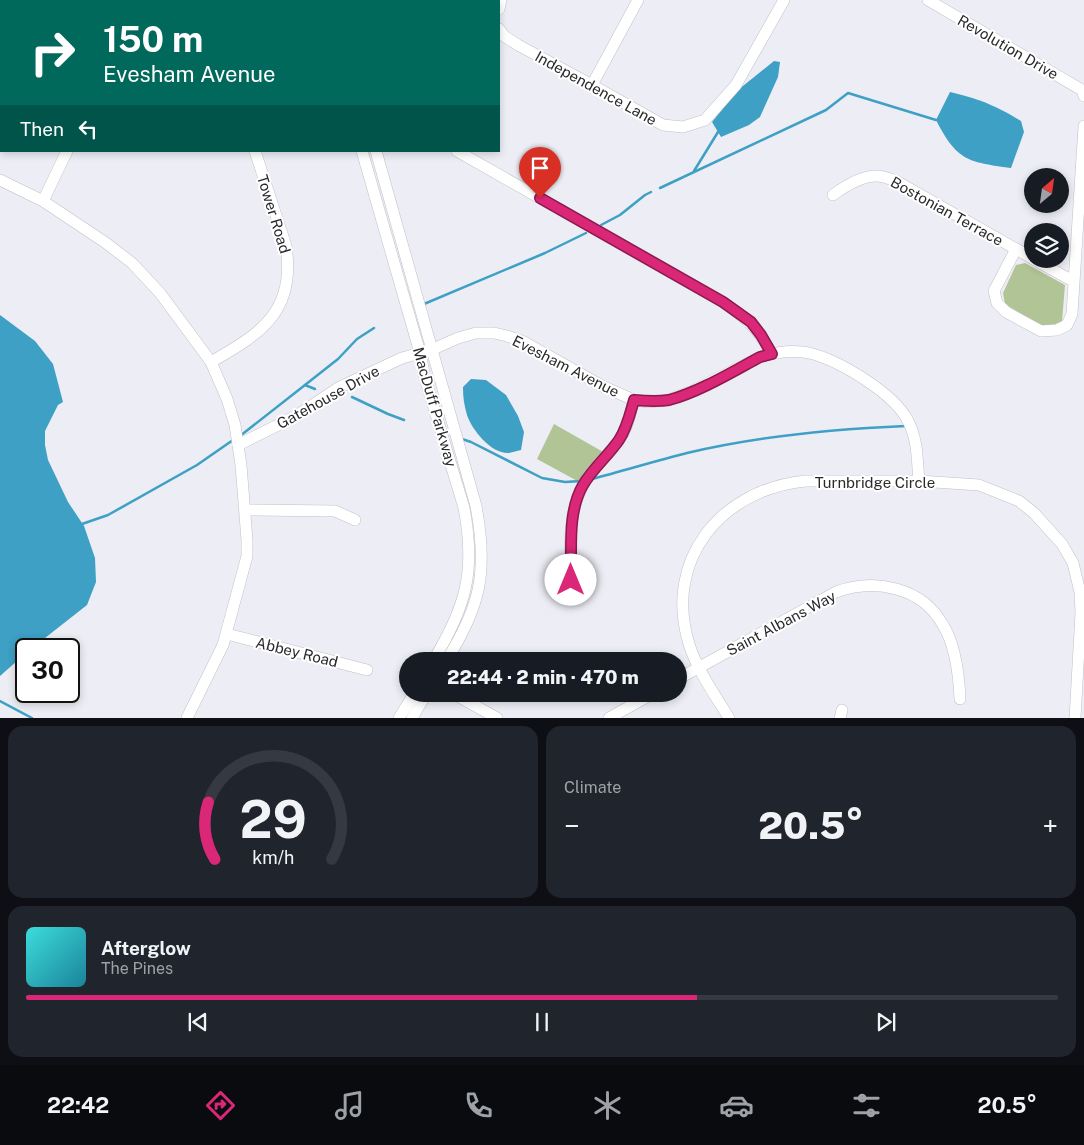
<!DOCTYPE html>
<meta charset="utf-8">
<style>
body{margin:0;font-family:"Public Sans",sans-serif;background:#20242c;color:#f1f3f6;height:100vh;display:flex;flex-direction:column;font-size:19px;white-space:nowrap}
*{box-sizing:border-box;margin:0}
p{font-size:16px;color:#9ea1a6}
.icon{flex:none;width:28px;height:28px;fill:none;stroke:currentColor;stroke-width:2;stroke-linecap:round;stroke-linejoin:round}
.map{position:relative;height:718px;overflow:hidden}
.sheet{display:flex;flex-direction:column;gap:8px;padding:8px;background:#0d0f14;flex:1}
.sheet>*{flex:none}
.banner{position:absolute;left:0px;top:0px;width:500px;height:152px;box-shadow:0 2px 8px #0003;background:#00695c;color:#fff;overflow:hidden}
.needle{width:32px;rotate:29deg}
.controls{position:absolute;left:1024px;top:168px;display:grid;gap:10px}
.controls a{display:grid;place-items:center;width:45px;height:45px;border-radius:50%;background:#171b24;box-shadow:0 2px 8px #0003;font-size:25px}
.speed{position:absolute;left:15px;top:638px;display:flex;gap:10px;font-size:25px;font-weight:700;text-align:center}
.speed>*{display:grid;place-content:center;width:65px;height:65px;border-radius:50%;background:#171b24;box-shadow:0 2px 8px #0003;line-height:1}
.speed .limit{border:2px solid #111;border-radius:8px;background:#fff;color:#111}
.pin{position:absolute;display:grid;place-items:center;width:42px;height:42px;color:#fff;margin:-51px -21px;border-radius:50% 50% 50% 0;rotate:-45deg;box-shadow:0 0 5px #0007}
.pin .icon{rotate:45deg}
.me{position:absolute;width:55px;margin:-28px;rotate:0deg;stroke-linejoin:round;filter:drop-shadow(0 0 4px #0008)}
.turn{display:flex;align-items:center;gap:18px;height:105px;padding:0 20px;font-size:22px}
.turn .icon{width:65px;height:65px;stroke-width:2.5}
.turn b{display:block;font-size:35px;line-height:42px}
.then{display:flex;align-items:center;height:48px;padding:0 20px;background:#0003;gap:10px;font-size:19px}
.big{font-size:38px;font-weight:800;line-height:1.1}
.sheet .widget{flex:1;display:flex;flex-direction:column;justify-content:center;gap:8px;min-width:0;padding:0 18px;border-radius:15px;background:#20242c}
.sheet .dial{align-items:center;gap:0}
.dial svg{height:130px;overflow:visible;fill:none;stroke:#363941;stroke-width:7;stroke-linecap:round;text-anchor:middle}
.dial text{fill:#f1f3f6;stroke:none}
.song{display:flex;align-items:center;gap:15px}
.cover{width:60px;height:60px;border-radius:8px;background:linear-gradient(135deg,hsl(180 70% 55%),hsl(190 70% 35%))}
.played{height:5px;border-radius:2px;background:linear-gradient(90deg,#db2777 65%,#363941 65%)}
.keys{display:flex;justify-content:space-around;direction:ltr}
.heat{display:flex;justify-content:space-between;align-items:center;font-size:28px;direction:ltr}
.sheet .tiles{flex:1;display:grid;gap:8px;grid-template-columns:1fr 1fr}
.widget:last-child{grid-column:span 2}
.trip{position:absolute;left:399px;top:652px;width:288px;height:50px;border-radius:25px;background:#171b24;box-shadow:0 2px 8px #0003;font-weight:800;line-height:50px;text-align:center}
.dock{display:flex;height:80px;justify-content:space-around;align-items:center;background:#090b0e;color:#9ea1a6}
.dock .icon{width:35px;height:35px}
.dock .current{color:#db2777}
.dock b{font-size:22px;color:#f1f3f6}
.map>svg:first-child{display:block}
</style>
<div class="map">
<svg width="1084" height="718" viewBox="0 0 1084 718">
<rect width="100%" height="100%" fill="#ededf5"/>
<g fill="#b1c495">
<polygon points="1025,263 1065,285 1062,321 1049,327 1038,324 1005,304 1003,293 1016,265"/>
<polygon points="554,424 605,453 581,483 537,459"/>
</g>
<g fill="#3da0c4">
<polygon points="774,61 780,62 778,77 760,117 749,125 721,137 712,122 738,90"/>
<path d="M950 92C979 99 995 105 1021 121L1024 132 1011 168C968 162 957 161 936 120Z"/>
<polygon points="0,315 35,341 53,364 63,402 58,405 45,431 45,445 48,460 68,502 84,526 95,558 96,582 87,605 31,649 26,649 26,653 0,676"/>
<path d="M471 379 486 380 506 395 518 416 524 432 521 450C517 451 513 452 509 453 491 454 472 430 467 415 464 405 463 397 463 387Z"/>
</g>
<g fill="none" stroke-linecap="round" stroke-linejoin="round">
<g stroke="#3da0c4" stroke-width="2.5">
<polyline points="694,171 718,132"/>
<polyline points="660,188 826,110 848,93 936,120"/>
<polyline points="601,225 620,215 645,195 651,192"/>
<polyline points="424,304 545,253 586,233"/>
<polyline points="305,385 315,389"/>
<polyline points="352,397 388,414 404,420"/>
<polyline points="240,436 305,385 338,359 357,339 374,328"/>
<polyline points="462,439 471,442 542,478 565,482 581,481"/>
<path d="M592 479C623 471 655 461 687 453 759 436 832 429 906 426"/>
<polyline points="82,524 108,515 197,465 233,440"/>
<polyline points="0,701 32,718"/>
</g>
<g stroke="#c0c0c7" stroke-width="12">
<g id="minor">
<polyline points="62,0 62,1"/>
<polyline points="928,0 1082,90 1084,96"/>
<polyline points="223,1 223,0"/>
<polyline points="344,1 344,0"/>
<polyline points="357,1 357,0"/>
<polyline points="499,9 501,0"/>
<polyline points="0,22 1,22"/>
<polyline points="499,29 504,36 518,45 592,85 663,125 683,127 705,120 736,85 784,0"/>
<polyline points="592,85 638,0"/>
<path d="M362 151 420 353 425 378 464 508C476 571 466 607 433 661"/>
<path d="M376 151 476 506C488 571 481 606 446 661"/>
<path d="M457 151 723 302C748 320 756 326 772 354"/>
<polyline points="0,180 43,201 106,243 132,263 160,293 211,362 227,399 235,425 241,465 247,540 247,556 223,645 187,718"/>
<path d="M833 195C845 186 861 176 877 176 883 176 890 179 896 181L1032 258"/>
<polyline points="43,201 67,151"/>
<polyline points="1016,249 994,291 997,303 1006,312 1041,331 1057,330 1067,325 1072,314 1084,126"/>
<polyline points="1033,259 1073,281"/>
<path d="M211 362C262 333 296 311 286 246L255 151"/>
<path d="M238 445 296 416 338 388 402 358 431 350 458 338 476 333H494L507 336 524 342 604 387 634 400 648 402 668 400 692 391 760 357C776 352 793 350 809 353 839 360 895 394 908 421 918 440 917 460 919 481"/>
<polyline points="246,510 335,511 355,520"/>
<path d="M571 592C571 558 566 516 583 485 592 468 608 456 619 440 628 428 630 414 634 400"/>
<polyline points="227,634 367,670"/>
<path d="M678 679 836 592C875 578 922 587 943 625 955 644 959 677 960 699"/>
<polyline points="454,694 497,718"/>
<polyline points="399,718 414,694"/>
<polyline points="412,718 426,694"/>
<polyline points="609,718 652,694"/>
<path d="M729 718C715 695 697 670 689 644 663 560 721 489 806 481H919L979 485 1019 501 1034 513 1062 544 1073 563 1080 592 1081 613 1075 718"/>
<polyline points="840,718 842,710"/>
</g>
</g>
<use href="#minor" stroke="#fff" stroke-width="11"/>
</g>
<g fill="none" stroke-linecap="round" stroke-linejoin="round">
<g stroke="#8e194d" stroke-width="12">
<path id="route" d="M540 198 723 302 751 322 761 335 772 354 760 357C732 372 699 392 669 400 657 402 645 401 634 400 630 414 627 428 619 440 608 456 593 468 583 485 567 513 572 549 571 580"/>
</g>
<use href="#route" stroke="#db2777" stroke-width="9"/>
</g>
<g text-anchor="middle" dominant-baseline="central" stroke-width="4" stroke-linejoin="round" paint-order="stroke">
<g font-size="15" fill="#2a2a2d" stroke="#fff">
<text transform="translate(1008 47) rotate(30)">Revolution Drive</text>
<text transform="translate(596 88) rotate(29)">Independence Lane</text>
<text transform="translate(947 211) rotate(29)">Bostonian Terrace</text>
<text transform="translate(274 214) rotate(73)">Tower Road</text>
<text transform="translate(566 366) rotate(27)">Evesham Avenue</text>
<text transform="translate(328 397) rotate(-29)">Gatehouse Drive</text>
<text transform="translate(435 407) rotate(74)">MacDuff Parkway</text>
<text x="875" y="482">Turnbridge Circle</text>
<text transform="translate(781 623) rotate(-28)">Saint Albans Way</text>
<text transform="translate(297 652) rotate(14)">Abbey Road</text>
</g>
</g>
</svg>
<div class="controls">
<a><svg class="needle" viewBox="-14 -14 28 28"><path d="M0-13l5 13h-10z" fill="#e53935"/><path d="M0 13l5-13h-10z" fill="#9ea1a6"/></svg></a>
<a><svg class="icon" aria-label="layers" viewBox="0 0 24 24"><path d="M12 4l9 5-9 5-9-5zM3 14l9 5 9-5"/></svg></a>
</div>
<div class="speed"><div class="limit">30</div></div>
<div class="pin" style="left:540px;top:198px;background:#d93025"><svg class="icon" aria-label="arrive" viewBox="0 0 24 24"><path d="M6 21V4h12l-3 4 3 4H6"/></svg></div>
<svg class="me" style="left:571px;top:580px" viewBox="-20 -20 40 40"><circle r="19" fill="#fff"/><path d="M0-13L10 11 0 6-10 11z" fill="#db2777"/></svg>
<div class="trip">22:44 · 2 min · 470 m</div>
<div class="banner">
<div class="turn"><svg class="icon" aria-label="right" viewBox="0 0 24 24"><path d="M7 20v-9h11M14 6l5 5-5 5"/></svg><div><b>150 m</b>Evesham Avenue</div></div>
<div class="then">Then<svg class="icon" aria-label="left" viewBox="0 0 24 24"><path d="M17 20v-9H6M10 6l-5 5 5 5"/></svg></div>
</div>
</div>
<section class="sheet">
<div class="tiles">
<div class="widget dial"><svg viewBox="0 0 100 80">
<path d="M14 69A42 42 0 1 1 86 69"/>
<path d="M14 69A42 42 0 0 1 10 34" stroke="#db2777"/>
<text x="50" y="56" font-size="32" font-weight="700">29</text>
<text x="50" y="72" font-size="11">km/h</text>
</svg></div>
<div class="widget"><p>Climate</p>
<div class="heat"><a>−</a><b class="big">20.5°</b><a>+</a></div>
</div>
<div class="widget">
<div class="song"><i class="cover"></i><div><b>Afterglow</b><p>The Pines</p></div></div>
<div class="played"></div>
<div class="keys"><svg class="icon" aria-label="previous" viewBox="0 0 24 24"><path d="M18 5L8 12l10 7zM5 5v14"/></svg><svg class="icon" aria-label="pause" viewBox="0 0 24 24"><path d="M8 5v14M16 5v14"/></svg><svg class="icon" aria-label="next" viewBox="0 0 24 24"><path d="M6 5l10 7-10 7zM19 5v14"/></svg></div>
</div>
</div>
</section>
<nav class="dock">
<b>22:42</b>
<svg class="icon current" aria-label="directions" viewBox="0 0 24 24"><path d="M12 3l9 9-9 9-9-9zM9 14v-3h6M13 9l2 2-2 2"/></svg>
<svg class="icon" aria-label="music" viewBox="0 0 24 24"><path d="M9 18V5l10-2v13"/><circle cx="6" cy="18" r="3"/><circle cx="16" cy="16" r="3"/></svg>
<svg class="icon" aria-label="phone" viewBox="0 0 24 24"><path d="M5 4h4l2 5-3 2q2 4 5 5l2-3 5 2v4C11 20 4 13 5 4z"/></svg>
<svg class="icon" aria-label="climate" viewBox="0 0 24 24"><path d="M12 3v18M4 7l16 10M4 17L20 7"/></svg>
<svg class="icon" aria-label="car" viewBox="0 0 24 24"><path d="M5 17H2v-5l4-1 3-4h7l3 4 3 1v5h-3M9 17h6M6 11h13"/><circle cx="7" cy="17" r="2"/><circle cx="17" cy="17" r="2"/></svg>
<svg class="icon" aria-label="filters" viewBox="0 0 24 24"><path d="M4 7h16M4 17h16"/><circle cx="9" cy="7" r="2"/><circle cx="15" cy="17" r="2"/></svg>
<b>20.5°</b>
</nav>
